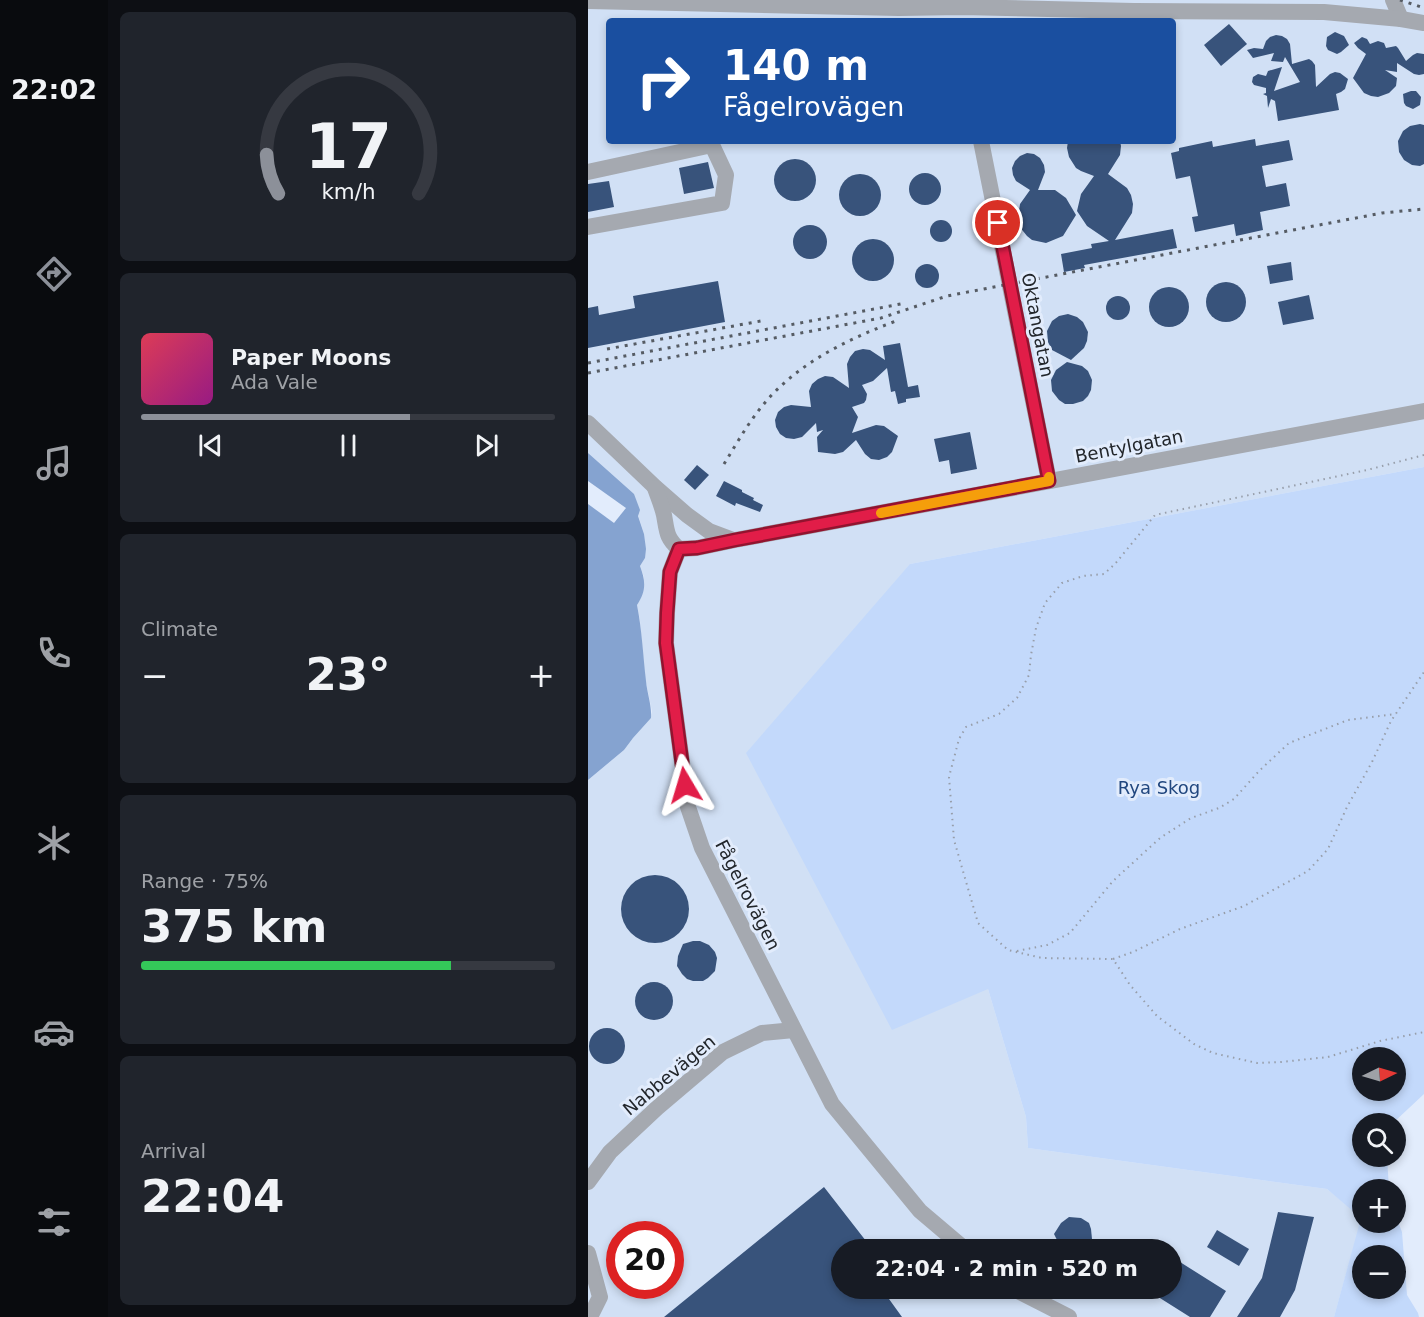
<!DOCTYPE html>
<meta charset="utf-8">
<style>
body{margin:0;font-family:"DejaVu Sans",sans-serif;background:#20242c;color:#f1f3f6;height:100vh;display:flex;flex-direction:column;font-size:22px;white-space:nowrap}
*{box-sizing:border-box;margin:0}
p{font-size:20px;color:#9ea1a6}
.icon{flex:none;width:33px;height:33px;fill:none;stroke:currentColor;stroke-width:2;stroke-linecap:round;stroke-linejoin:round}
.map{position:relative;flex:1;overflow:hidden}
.details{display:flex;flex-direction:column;gap:12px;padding:12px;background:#0d0f14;width:480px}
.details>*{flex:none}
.guide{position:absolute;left:18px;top:18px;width:570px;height:126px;border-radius:6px;box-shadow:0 3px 9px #0003;background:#1a4fa0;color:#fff;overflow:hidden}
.needle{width:39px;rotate:85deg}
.tools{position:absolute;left:764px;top:1047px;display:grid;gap:12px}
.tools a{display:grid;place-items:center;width:54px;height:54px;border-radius:50%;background:#171b24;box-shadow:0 3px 9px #0003;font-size:30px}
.speed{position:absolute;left:18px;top:1221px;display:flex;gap:12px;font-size:30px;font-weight:700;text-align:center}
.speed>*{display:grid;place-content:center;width:78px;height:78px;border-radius:50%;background:#171b24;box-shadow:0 3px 9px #0003;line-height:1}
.speed .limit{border:9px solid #d22;background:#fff;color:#111}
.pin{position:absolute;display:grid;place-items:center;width:51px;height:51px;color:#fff;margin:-26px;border:3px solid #fff;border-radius:50%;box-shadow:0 2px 6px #0007}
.me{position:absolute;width:66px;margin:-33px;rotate:353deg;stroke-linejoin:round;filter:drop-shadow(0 0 4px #0008)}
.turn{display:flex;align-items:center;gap:21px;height:126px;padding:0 18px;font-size:27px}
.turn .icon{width:78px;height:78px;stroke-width:2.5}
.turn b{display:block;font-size:42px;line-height:51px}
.big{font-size:45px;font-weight:800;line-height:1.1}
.details .card{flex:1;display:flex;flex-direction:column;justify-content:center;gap:9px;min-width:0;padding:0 21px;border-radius:9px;background:#20242c}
.details .dial{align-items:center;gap:0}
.dial svg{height:156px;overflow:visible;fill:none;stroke:#363941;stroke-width:7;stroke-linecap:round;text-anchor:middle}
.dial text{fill:#f1f3f6;stroke:none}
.song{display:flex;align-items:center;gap:18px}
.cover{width:72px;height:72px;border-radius:9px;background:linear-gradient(135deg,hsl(350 70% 55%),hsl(310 70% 35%))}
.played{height:6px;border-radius:3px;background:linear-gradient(90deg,#8c9099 65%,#363941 65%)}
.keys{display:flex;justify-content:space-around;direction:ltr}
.heat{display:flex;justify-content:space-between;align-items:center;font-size:33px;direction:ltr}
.charge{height:9px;border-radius:4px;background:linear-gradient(90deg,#34c759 75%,#363941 0)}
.trip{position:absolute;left:243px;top:1239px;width:351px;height:60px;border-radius:30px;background:#171b24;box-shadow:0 3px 9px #0003;font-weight:800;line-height:60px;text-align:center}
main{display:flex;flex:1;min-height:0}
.dock{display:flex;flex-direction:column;width:108px;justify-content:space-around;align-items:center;background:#090b0e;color:#9ea1a6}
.dock .icon{width:42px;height:42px}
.dock .on{color:#8c9099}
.dock b{font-size:27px;color:#f1f3f6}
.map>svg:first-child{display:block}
</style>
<main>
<nav class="dock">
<b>22:02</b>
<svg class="icon on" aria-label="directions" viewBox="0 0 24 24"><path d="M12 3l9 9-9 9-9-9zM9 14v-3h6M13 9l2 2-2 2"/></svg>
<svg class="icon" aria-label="music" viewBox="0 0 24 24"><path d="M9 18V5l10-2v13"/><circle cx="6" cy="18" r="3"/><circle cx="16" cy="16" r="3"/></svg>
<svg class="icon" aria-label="phone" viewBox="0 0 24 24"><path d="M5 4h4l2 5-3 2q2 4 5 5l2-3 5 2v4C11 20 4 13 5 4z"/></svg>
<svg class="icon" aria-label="climate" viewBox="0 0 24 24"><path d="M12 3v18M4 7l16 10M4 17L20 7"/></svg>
<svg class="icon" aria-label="car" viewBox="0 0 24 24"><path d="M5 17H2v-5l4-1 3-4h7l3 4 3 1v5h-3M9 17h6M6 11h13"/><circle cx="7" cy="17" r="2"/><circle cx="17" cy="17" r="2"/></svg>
<svg class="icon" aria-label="filters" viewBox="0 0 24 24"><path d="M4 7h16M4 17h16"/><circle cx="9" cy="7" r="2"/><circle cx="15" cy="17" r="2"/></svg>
</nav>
<section class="details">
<div class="card dial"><svg viewBox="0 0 100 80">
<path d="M14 69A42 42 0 1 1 86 69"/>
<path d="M14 69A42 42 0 0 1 8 49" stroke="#8c9099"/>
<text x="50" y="56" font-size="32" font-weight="700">17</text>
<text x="50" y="72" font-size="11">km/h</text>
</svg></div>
<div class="card">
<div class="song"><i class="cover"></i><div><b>Paper Moons</b><p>Ada Vale</p></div></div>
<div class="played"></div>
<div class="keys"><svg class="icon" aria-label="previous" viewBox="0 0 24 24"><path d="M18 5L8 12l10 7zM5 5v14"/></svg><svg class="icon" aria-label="pause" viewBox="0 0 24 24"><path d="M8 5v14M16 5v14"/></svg><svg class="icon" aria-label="next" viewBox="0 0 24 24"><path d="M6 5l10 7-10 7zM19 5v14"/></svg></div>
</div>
<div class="card"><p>Climate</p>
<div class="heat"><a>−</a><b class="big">23°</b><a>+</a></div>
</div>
<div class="card"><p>Range · 75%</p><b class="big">375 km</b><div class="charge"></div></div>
<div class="card"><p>Arrival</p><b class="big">22:04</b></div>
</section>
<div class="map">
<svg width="836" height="1317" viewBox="0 0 836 1317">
<rect width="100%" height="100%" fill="#e2ecfc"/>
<path fill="#d1e0f5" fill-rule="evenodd" d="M0 0H836V467L322 564 400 989 438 1117 440 1148 739 1189 774 1217 746 1317H0V780L36 750 45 738 63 718 64 711 57 679 52 621 49 605 56 577 52 566 57 558 56 534 50 515 0 453ZM21 21H585V141H21ZM32 1234H82V1286H32ZM254 1250H584V1288H254Z"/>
<path fill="#c3d9fb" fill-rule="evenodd" d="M836 467V1094L805 1123 774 1124V1156L799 1157 801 1189 774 1190V1222H807V1214L814 1232 819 1295 830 1313 831 1317H746L773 1218 739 1189 440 1148 438 1117 400 989 304 1030 158 753 322 564ZM774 1058H807V1090H774ZM774 1256H807V1288H774Z"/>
<path fill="#85a3d0" d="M0 453 46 494 52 510 50 516 56 534 58 549 57 558 52 566C58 582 58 591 49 605 54 630 55 655 58 681 59 693 64 706 63 718L45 738 36 750 0 780Z"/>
<polygon fill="#e2ecfc" points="0,481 38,508 26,523 0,504"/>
<g fill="#38537b">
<polygon points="641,24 659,44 633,66 616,45"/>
<polygon points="747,32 756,36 761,45 753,52 749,54 740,50 738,46 739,37"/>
<polygon points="688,35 694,36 699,39 702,44 704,64 721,59 724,61 727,65 728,87 742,74 747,72 752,73 760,79 757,89 753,92 748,94 751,110 690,121 687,101 683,99 680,108 679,96 675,94 678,93 678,88 666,85 664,82 665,77 670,74 678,76 680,71 694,67 686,91 712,82 697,57 695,62 683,61 686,53 665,58 659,50 666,48 675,49 678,41 682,37"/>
<polygon points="774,37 779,39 782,44 790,41 796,43 798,48 808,46 810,48 818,61 825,55 829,53 836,54 836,74 831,75 826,74 809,63 809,72 797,70 809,78 808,86 801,93 790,97 783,96 776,93 765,78 778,54 770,48 766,43"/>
<polygon points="823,91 828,91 833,97 832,105 825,109 818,106 816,103 815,94"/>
<polygon points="832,124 836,125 836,164 832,166 824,165 816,160 811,152 810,141 815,131 822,126"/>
<polygon points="667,139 668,146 701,140 705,160 674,166 678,187 698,183 702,206 672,212 675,230 648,236 646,224 607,232 604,217 610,216 602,176 588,179 583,153 591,151 591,148 624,141 625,147"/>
<polygon points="480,141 532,141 533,146 532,155 520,174 539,188 543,195 545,204 544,213 527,240 585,229 589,248 496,265 497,268 476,272 473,254 504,248 503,244 521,241 499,226 489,211 493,194 506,176 493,171 488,168 481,157 479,148"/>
<polygon points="439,153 446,154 452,158 456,165 457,172 450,190 467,190 478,198 488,215 475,236 458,243 444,240 439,236 431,226 430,217 432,204 442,190 428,181 425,175 424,168 427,161 432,156"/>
<circle cx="207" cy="180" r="21"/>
<polygon points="120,162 126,188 96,194 91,168"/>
<circle cx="337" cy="189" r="16"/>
<circle cx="272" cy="195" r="21"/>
<polygon points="21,181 26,207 0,212 0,184"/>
<circle cx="353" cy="231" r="11"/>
<circle cx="222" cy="242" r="17"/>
<circle cx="285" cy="260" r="21"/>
<polygon points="703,262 705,280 682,284 679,266"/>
<circle cx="339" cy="276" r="12"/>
<polygon points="130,281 137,322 0,348 0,308 10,306 11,315 47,308 45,296"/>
<circle cx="638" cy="302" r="20"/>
<circle cx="581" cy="307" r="20"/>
<polygon points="721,295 726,319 695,325 690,302"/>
<circle cx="530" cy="308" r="12"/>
<polygon points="480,314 489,317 495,322 500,332 499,341 496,348 483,360 464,350 460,342 459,331 464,321 471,316"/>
<polygon points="312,343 320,387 330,385 332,397 318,399 318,402 310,404 307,391 303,392 299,368 285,381 274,385 279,394 278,400 276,403 264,407 270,417 264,433 288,425 296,426 310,436 304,452 299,457 291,460 283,459 277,454 268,440 255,452 247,454 230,452 229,437 235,430 229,432 228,423 214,437 206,439 198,438 192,434 188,427 187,420 190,412 196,407 203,405 223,407 221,391 224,384 230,379 237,376 245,377 261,388 259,364 262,357 267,351 275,349 282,350 297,360 295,346"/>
<polygon points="479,362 494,366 500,371 504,380 503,390 500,396 495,401 485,404 477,404 471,400 464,391 463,380 468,370"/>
<polygon points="382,432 389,469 363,474 361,460 351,462 346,439"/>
<polygon points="109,465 121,475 107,490 96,480"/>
<polygon points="136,481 154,490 154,492 166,498 165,500 175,505 172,512 148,503 147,506 128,496"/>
<circle cx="67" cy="909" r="34"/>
<polygon points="105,941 112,941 121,945 127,952 129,958 127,971 120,978 115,981 105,981 99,979 94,974 89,966 90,956 95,944"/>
<circle cx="66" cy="1001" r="19"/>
<circle cx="19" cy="1046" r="18"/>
<polygon points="236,1187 285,1250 254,1250 254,1288 313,1288 301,1299 314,1317 76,1317"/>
<polygon points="690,1212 726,1217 707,1290 692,1317 649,1317 674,1278"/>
<polygon points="481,1217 493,1218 501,1223 503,1229 504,1239 502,1243 497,1250 476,1250 472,1246 466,1234 473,1223"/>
<polygon points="629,1230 661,1249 651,1266 619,1247"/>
<polygon points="584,1257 638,1291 622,1317 602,1317 556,1288 584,1288"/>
</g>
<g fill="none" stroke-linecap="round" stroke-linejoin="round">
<g stroke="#979eaa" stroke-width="2" stroke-dasharray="1.5 4.5" stroke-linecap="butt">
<polyline points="836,455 779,470 567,515 527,564 516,574 495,576 474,583 457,603 448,628 443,655 441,675 429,698 411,714 378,727 371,739 361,777 366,840 390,923 420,950 454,958 525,959 542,985 569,1016 606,1044 625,1053 669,1063 693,1062 740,1057 792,1041 836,1032"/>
<polyline points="429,951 459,945 482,933 525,881 572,838 603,818 631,808 646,799 671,771 701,743 760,720 808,714"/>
<polyline points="525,959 545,952 592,929 656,906 720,871 740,849 759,807 784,762 803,721 836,672"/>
</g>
<g stroke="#a5a9b0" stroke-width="16">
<polyline points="805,0 813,19"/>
<polyline points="0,1 311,8 374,7 546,11 736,12 813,19 836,23"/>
<polyline points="393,141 461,481"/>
<polyline points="0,172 124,145 138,175 134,203 0,227"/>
<polyline points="0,423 67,487 99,515 121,531 145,540"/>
<path d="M67 488C70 497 74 506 76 515 79 531 78 538 91 549"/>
<polyline points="0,1182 22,1152 69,1108 135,1052 174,1033 206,1030"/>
<polyline points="378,1250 332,1211 244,1104 114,848 100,807 78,643 79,613 82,572 91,549 109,548 147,540 836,411"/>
<polyline points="0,1253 12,1297 2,1317"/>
<polyline points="424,1288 481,1317"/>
</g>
<g stroke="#565c64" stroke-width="3" stroke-dasharray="3 6" stroke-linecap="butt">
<polyline points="812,0 836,8"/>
<polyline points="19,349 173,321"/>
<polyline points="0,363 318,303"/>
<polyline points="0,373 293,318 359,296 794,213 836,209"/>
<path d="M136 464C146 448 156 430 168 414 202 367 255 341 308 321"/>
</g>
</g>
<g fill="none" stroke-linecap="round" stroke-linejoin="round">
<g stroke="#92132f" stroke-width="15">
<polyline id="route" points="97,785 78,643 79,613 82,572 91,549 109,548 147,540 461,481 410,223"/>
</g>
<use href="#route" stroke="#e11d48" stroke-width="10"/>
<polyline stroke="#f59e0b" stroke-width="10" points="293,513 461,481 461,477"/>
</g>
<g text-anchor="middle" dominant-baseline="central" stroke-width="6" stroke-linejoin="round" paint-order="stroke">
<g font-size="18" fill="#22262b" stroke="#e2ecfc">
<text transform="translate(450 325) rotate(79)">Oktangatan</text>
<text transform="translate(541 446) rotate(-11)">Bentylgatan</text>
<text transform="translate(160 895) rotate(63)">Fågelrovägen</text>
<text transform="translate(81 1075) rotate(-40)">Nabbevägen</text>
</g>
<g font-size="18" fill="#21477f" stroke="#e2ecfc">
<text x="571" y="787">Rya Skog</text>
</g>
</g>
</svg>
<div class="tools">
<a><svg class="needle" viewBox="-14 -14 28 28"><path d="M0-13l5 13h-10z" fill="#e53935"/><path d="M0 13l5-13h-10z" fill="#9ea1a6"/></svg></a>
<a><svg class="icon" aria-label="search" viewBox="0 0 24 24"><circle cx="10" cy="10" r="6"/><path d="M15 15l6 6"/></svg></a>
<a>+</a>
<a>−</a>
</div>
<div class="speed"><div class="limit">20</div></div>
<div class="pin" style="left:410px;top:223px;background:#d93025"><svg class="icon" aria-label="arrive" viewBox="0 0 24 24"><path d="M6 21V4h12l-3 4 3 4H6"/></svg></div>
<svg class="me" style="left:97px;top:785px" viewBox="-20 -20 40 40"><path d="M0-17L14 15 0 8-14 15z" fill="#e11d48" stroke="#fff" stroke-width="4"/></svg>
<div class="trip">22:04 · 2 min · 520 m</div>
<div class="guide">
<div class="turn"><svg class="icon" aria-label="right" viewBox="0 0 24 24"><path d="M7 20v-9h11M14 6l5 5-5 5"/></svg><div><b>140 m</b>Fågelrovägen</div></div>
</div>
</div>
</main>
